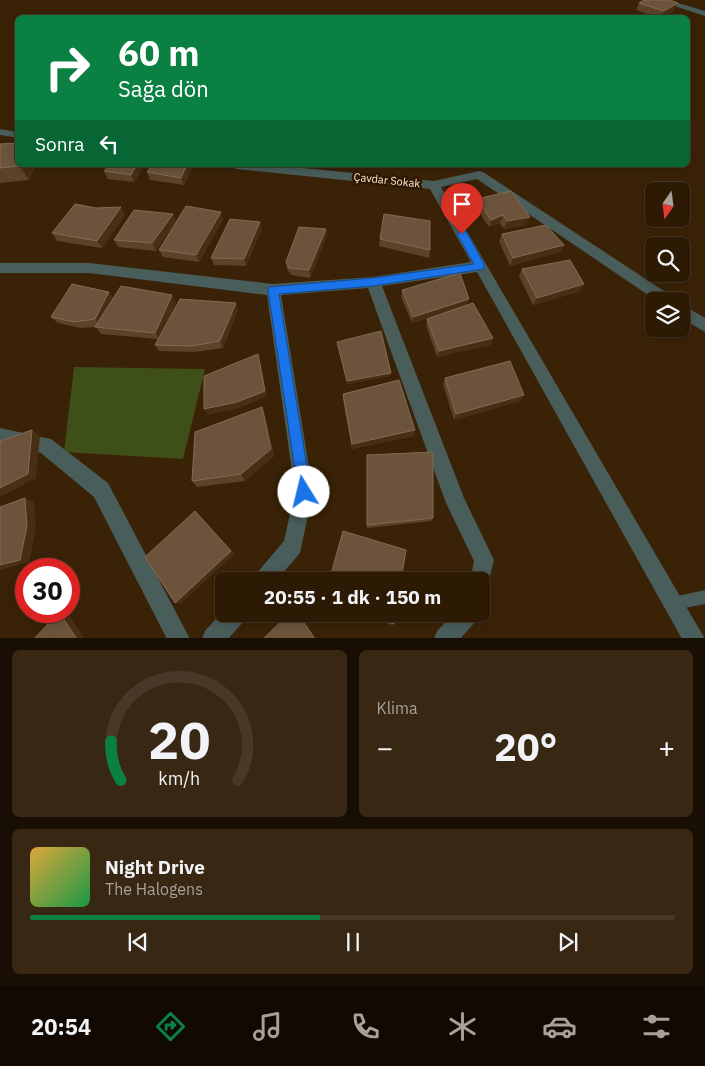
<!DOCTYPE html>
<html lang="tr">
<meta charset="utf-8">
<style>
body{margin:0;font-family:"IBM Plex Sans",sans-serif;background:#382713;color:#f1f3f6;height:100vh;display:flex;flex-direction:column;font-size:19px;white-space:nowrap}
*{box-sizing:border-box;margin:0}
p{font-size:16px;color:#a6a19a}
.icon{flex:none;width:28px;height:28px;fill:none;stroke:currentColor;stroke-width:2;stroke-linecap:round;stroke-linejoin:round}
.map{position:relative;height:638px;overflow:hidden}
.side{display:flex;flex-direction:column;gap:12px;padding:12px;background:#180e03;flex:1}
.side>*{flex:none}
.hud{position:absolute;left:15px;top:15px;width:675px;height:152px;border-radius:8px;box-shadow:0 2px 8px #0003,0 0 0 1px #483827;background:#0b8043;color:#fff;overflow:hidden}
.needle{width:32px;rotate:194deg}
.tools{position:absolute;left:645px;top:182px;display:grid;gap:10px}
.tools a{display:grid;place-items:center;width:45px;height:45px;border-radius:8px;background:#2c1a05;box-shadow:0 2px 8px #0003,0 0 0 1px #483827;font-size:25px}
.speed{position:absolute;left:15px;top:558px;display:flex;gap:10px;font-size:25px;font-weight:700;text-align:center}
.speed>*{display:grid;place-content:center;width:65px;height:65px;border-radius:50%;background:#2c1a05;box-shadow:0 2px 8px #0003,0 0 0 1px #483827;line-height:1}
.speed .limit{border:8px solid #d22;background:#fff;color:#111}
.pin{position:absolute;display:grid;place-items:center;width:42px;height:42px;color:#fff;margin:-51px -21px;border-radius:50% 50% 50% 0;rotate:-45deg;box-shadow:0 0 5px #0007}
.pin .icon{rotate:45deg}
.me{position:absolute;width:55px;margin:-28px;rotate:351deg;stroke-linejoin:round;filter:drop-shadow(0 0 4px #0008)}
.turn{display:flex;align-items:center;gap:18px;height:105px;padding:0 20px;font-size:22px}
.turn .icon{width:65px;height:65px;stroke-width:2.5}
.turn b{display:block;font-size:35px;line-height:42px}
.then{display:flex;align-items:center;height:48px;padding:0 20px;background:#0003;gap:10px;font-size:19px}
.big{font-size:38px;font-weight:800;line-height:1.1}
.side .card{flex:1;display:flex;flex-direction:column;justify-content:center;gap:8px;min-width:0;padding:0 18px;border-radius:8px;background:#382713}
.side .dial{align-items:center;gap:0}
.dial svg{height:130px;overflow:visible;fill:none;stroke:#483827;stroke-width:7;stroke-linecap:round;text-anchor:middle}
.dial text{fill:#f1f3f6;stroke:none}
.song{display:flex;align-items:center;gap:15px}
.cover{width:60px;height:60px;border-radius:8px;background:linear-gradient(135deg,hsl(40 70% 55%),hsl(140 70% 35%))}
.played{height:5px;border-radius:2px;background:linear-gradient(90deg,#0b8043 45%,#483827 45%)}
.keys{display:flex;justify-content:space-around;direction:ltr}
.heat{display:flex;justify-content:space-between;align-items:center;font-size:28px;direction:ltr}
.side .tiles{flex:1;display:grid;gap:12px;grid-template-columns:1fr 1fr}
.card:last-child{grid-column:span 2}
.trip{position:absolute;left:215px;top:572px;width:275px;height:50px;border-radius:8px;background:#2c1a05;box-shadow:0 2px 8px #0003,0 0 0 1px #483827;font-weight:800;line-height:50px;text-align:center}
.menu{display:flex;height:80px;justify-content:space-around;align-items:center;background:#120a02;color:#a6a19a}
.menu .icon{width:35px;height:35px}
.menu .selected{color:#0b8043}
.menu b{font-size:22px;color:#f1f3f6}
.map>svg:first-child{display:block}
</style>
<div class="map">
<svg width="705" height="639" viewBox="0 0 705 639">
<rect width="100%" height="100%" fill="#3a2207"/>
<polygon fill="#3e5018" points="74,367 205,369 183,459 64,452"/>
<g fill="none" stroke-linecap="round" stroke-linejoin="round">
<polygon fill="#495d5a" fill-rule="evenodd" points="705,590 705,604 674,610 669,608 667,603 669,598"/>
<g fill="#495d5a" fill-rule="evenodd">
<polygon points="656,0 668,0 705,11 705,16"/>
<polygon points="0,129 18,132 18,138 0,135"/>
<polygon points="230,165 273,165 434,181 479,171 483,172 673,297 675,301 657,301 477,179 441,187 705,639 682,639 477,272 382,286 464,498 494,560 487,588 481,591 481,581 470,581 474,561 446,503 368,288 281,295 313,492 300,553 276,581 253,581 256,574 284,541 295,492 267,295 89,273 0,273 0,263 89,263 273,284 373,277 471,262 430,189 236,169"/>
<polygon points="681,304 705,318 705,332 681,318"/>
<polygon points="0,428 51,439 108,483 190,639 167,639 94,497 41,453 0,444"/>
<polygon points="224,610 224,614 246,614 243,622 228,639 202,639 205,631"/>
<polygon points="453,614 478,614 475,622 460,639 434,639 437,631"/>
</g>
</g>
<g fill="#5b4229">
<polygon points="639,3 674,10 662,18 658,18 636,10"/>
<polygon points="0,144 35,165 29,180 0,183"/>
<polygon points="145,165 134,182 108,179 104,171"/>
<polygon points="192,168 184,185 150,180 147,172"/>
<polygon points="477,199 526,225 504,229 500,223 489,227 475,206"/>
<polygon points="96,208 125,215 102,248 57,241 52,233"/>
<polygon points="173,214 156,251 118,247 114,240"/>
<polygon points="223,220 199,262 163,257 159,250"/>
<polygon points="262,229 246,266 214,265 211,258"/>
<polygon points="326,229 327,236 310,278 291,275 287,269 286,262"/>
<polygon points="502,234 564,245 560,252 510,266 499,241"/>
<polygon points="380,239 430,250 429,258 379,246"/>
<polygon points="522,269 580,291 533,305 519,276"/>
<polygon points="402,290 467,305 412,323 401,297"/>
<polygon points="109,292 113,298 176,302 164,328 238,310 223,348 195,352 159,351 155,345 158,339 101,334 96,327 80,328 58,323 51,317"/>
<polygon points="427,319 493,338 490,345 437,357 426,325"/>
<polygon points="337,342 391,373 390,376 347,384"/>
<polygon points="445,378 524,395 520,401 454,420 443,384"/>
<polygon points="343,394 415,430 414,436 352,449 343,400"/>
<polygon points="262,407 265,415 274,456 245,481 197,487 192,481"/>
<polygon points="367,460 433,518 431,521 367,528"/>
<polygon points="360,614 395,614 394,624 392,625"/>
</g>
<g fill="#472e14">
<polygon points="678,3 674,10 661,18 664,11"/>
<polygon points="20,165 35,165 29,180 20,166"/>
<polygon points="137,165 145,165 134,182 131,175"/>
<polygon points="187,165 191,165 192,168 184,185 181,178"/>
<polygon points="121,207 125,215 102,248 97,241"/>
<polygon points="221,212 223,220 199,262 196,255"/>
<polygon points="173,214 176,221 156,251 152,243"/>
<polygon points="503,215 500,223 489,227 491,220"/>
<polygon points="530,217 526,225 504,229 507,221"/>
<polygon points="260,222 262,229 246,266 244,259"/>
<polygon points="326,229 327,236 310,278 309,270"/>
<polygon points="564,245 560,252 510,266 513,258"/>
<polygon points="584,284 580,291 533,305 537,298"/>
<polygon points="109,292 114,299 100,326 95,319"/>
<polygon points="172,295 176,302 159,339 155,333"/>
<polygon points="469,299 467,305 412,323 413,317"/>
<polygon points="236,303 238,310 223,348 220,341"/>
<polygon points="493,338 490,345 437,357 439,351"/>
<polygon points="258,354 260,360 267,396 240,408 207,415 204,409"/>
<polygon points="391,373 390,376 347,384 347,381"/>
<polygon points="524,395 520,401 454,420 456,414"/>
<polygon points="262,407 265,415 274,456 245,481 241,474"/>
<polygon points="32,430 40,436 36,478 4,495 0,496 0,488"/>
<polygon points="415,430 414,436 352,449 352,444"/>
<polygon points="25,498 34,502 36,529 29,562 0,570 0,565"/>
<polygon points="195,511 235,554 180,604 175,603"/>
<polygon points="59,612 68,613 85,639 77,639"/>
<polygon points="298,614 300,614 316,639 315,639"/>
</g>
<g fill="#6c543c" stroke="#826b55">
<polygon points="644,0 670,0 678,3 664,11 639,3"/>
<polygon points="18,143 18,165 20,165 20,166 0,168 0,144"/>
<polygon points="109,165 137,165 131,175 104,171"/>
<polygon points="152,165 187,165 181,178 147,172"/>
<polygon points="511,191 530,217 507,221 503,215 491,220 477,199"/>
<polygon points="75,204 96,208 121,207 97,241 52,233"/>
<polygon points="186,206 221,212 196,255 159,250"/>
<polygon points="134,210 173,214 152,243 114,240"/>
<polygon points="384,214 430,221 430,250 380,239"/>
<polygon points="230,219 260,222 244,259 211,258"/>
<polygon points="546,225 564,245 513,258 502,234"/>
<polygon points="299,227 326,229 309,270 289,268 286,262"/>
<polygon points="570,260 584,284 537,298 522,269"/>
<polygon points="460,273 469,299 413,317 402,290"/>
<polygon points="72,284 109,292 95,319 75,322 51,317"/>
<polygon points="121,286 172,295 155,333 95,327"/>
<polygon points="180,299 236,303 220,341 192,346 155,345"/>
<polygon points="473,303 493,338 439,351 427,319"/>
<polygon points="381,331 391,373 347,381 337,342"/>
<polygon points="258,354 265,391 237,402 204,409 204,376"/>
<polygon points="510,361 524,395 456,414 445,378"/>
<polygon points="399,380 415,430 352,444 343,394"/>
<polygon points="262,407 271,449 241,474 192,481 195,432"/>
<polygon points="32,430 28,474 0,488 0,441"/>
<polygon points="433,452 433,518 367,525 367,455"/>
<polygon points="25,498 27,526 20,560 0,565 0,507"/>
<polygon points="195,511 231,551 175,603 145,557"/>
<polygon points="343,531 406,550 401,581 329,581"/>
<polygon points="59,612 77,639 34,639"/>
<polygon points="289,614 298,614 315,639 263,639"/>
<polygon points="363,614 395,614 394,624"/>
</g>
<polygon fill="#1a73e8" stroke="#114b97" points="462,230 466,231 484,264 484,269 373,286 279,294 311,492 309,497 304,499 299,497 268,290 269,287 373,278 474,264 457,234"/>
<g text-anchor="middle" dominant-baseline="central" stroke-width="5" stroke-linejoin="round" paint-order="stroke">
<g font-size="11" fill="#f8e8d9" stroke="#301800">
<text transform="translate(387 180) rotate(6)">Çavdar Sokak</text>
</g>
</g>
</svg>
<div class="tools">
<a><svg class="needle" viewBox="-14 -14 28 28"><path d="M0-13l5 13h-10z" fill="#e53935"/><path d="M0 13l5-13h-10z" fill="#a6a19a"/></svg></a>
<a><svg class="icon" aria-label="search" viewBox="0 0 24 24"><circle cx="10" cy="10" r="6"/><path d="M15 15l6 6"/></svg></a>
<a><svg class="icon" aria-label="layers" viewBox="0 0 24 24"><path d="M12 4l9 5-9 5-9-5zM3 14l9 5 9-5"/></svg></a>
</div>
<div class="speed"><div class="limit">30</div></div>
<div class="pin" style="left:462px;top:234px;background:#d93025"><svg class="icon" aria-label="arrive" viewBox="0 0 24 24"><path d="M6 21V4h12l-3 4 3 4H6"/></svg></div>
<svg class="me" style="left:304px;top:492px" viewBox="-20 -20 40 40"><circle r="19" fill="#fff"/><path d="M0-13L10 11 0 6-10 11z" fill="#1a73e8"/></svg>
<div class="trip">20:55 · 1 dk · 150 m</div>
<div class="hud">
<div class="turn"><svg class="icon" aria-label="right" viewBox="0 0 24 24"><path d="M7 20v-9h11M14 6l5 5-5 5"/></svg><div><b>60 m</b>Sağa dön</div></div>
<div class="then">Sonra<svg class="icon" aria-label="left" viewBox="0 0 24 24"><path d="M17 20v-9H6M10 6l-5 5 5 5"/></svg></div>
</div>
</div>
<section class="side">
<div class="tiles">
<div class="card dial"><svg viewBox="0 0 100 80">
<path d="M14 69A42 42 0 1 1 86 69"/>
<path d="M14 69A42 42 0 0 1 8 45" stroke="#0b8043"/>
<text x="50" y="56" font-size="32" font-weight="700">20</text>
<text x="50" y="72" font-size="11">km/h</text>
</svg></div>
<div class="card"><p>Klima</p>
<div class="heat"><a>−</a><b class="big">20°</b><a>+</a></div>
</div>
<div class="card">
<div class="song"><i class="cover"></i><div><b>Night Drive</b><p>The Halogens</p></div></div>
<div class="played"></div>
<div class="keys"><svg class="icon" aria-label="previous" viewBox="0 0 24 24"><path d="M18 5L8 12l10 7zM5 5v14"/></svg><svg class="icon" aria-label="pause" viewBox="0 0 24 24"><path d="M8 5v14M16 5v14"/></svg><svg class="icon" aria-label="next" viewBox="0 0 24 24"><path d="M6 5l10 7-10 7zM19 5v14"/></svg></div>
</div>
</div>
</section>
<nav class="menu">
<b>20:54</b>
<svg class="icon selected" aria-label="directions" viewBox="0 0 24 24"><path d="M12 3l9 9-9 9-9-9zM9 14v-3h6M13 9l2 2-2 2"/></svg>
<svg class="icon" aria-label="music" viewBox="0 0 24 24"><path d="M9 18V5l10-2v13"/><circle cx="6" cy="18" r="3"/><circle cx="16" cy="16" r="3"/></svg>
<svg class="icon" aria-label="phone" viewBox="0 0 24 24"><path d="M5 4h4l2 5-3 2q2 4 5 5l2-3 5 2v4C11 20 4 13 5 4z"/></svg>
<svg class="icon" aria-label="climate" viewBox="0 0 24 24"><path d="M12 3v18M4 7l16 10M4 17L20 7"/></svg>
<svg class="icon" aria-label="car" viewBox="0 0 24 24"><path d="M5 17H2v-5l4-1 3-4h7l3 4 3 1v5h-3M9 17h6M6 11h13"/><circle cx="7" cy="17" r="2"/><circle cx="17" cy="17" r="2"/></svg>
<svg class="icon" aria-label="filters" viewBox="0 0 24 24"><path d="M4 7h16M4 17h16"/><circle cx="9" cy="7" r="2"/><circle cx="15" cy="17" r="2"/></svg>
</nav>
